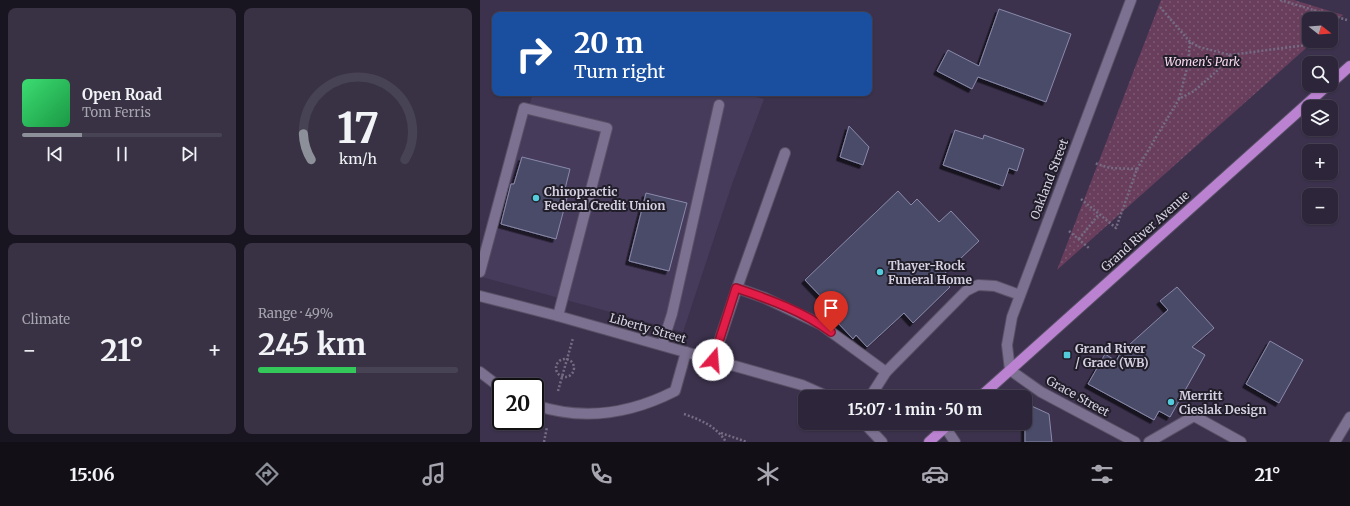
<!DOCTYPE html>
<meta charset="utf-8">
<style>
body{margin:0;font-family:Merriweather,serif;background:#393245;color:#f1f3f6;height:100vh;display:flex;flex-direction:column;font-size:15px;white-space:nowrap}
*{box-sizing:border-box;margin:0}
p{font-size:13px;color:#a7a5af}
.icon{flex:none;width:22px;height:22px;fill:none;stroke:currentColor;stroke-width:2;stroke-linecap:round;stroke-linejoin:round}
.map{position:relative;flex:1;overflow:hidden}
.drawer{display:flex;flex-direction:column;gap:8px;padding:8px;background:#191520;width:480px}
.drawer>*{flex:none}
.hud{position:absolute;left:12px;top:12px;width:380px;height:84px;border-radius:8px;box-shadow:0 1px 3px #0004,0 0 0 1px #484354;background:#1a4fa0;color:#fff;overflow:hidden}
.needle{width:26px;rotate:107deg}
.controls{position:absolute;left:822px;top:12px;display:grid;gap:8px}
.controls a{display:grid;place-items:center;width:36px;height:36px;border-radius:8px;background:#2d263a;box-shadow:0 1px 3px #0004,0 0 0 1px #484354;font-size:20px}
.speed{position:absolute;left:12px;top:378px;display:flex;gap:8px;font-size:20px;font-weight:700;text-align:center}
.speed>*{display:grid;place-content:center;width:52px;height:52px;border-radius:50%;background:#2d263a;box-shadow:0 1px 3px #0004,0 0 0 1px #484354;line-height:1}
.speed .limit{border:2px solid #111;border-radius:6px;background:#fff;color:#111}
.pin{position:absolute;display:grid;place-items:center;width:34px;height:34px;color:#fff;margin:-41px -17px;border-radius:50% 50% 50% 0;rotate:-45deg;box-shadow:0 0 4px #0007}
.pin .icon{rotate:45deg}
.me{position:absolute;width:44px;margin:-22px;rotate:18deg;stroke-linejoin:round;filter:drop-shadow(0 0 3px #0008)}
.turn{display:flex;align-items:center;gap:14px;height:84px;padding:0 16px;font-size:18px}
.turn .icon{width:52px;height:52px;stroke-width:2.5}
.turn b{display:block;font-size:28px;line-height:34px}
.big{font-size:30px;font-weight:700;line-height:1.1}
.drawer .widget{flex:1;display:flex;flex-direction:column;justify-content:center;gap:6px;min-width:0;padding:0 14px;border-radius:8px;background:#393245}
.drawer .dial{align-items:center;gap:0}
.dial svg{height:104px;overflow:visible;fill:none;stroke:#484354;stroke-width:7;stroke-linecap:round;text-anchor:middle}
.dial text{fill:#f1f3f6;stroke:none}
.song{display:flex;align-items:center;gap:12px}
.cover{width:48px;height:48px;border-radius:6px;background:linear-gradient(135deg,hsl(140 70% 55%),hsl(140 70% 35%))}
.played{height:4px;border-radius:2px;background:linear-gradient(90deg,#8c9099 30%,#484354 30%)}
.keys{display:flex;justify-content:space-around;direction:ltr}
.heat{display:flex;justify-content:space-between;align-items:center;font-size:22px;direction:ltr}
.charge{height:6px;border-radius:3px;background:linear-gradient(90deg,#34c759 49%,#484354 0)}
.drawer .tiles{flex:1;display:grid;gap:8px;grid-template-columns:repeat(2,1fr)}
.trip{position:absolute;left:318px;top:390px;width:234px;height:40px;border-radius:8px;background:#2d263a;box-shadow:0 1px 3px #0004,0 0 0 1px #484354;font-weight:700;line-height:40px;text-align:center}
.tab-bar{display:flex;height:64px;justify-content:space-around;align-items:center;background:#120f17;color:#a7a5af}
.tab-bar .icon{width:28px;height:28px}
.tab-bar .current{color:#8c9099}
.tab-bar b{font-size:18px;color:#f1f3f6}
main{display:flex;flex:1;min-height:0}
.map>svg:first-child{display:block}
</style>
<main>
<section class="drawer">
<div class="tiles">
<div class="widget">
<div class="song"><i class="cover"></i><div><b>Open Road</b><p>Tom Ferris</p></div></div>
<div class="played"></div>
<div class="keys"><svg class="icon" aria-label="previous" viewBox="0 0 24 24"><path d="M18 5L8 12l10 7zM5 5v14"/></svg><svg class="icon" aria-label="pause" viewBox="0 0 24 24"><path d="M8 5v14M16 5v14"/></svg><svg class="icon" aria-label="next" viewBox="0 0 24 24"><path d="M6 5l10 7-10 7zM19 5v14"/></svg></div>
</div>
<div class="widget dial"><svg viewBox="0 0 100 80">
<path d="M14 69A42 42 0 1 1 86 69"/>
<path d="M14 69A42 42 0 0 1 8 49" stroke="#8c9099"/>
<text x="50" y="56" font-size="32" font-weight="700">17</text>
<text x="50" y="72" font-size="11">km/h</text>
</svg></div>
<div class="widget"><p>Climate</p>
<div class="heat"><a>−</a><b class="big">21°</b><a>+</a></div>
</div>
<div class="widget"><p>Range · 49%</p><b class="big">245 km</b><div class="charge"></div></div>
</div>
</section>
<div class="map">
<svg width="870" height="442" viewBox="0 0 870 442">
<defs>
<pattern id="park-dots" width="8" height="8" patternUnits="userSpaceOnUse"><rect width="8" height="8" fill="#683e5c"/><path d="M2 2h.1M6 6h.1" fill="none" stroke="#7d5973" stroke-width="1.8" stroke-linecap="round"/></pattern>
<filter id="shadow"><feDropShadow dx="-3.5" dy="3.5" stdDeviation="0" flood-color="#0009"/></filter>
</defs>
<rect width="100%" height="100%" fill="#3c324d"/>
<polygon fill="#473b5c" points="53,93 262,93 284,99 252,184 203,332 2,277"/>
<polygon fill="url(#park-dots)" points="681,0 814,0 863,15 851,26 851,19 829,19 829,41 834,41 577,270"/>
<g fill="#4a4b68" stroke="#898aaa" filter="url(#shadow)">
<polygon points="519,9 591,34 566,102 498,77 492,89 457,71 468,50 499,66"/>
<polygon points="369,126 389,147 383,165 360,157"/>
<polygon points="475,130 503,139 504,135 544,149 537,171 529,168 523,186 463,165"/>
<polygon points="42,157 90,169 83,197 87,198 76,239 21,224 31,184 34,184"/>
<polygon points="418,191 431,205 437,199 459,222 471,211 499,241 461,277 470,287 433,323 424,313 387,347 376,335 373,339 343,307 347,303 325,280"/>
<polygon points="166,193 207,203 189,271 149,261"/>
<polygon points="697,287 734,328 712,347 725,355 690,417 679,411 674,420 608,384 625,354 636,361 646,343 649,345 688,310 680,301"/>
<polygon points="790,341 823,360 799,403 766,384"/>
<polygon points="545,403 569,414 572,442 545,442"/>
</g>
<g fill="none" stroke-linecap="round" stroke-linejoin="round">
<g stroke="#585066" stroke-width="12">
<g id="minor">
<polyline points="651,0 532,317 527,345 530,370 561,392 655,442"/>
<polyline points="0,272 44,108 127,128 78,316"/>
<polyline points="257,288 285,298 340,324 406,372"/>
<polyline points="0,296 78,316 322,385 349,397"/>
<polyline points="182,345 192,314 239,105"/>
<polyline points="233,360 257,288 305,153"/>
<polyline points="0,372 21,388"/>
<polyline points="390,397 406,372 486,291 498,285 515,286 540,295"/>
<path d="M55 405C103 421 150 414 195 391L206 352"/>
<polyline points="384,423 402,442"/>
<polyline points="465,427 475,442"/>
<polyline points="669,442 714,416 761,442"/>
<polyline points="855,442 870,417"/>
</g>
</g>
<g stroke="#585066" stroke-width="12">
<g id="major">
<polyline points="851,83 870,66"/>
<polyline points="500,397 848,85"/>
<polyline points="449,442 470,423"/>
</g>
</g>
<g stroke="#756c84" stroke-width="2.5" stroke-dasharray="2 2" stroke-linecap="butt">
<polyline points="800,0 867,20"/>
<polyline points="680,7 710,42 719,47 750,55 841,43"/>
<polyline points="699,99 708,64 710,42"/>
<polyline points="657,169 699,99 714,91 736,72 750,55"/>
<polyline points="601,199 636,228 657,169 630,168 614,163"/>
<polyline points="589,231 610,249"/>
<polyline points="599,239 619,214"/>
<circle cx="85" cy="368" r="9"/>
<polyline points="78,391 93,338"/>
<path d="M204 414C221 420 236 426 246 442"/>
<polyline points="241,433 267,442"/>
<polyline points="64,442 67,427"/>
</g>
<use href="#minor" stroke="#7c7190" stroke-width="10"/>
<use href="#major" stroke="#ba82d0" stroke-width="10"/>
</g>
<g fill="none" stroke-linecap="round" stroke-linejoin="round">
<g stroke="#92132f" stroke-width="10">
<path id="route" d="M233 360 256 288C289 299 324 312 351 332"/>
</g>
<use href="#route" stroke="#e11d48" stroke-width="7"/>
</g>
<g fill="#53cbdb" stroke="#211d29" stroke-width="1.5">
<circle cx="56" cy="198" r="4"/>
<circle cx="400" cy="272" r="4"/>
<rect x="583" y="351" width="8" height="8" rx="2"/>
<circle cx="691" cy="402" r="4"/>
</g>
<g text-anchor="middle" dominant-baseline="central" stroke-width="4" stroke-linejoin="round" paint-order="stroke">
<g font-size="12" font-style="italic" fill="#f8d8ee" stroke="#211d29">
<text x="722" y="61">Women's Park</text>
</g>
<g font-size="12" fill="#d5d0e1" stroke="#211d29">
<text transform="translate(569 179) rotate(-69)">Oakland Street</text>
<text transform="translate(665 231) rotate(-42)">Grand River Avenue</text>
<text transform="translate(168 328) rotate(16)">Liberty Street</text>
<text transform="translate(598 396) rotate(29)">Grace Street</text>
</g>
<g font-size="12" font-weight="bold" fill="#d5d0e1" stroke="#211d29" text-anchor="start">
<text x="64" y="191">Chiropractic<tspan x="64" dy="14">Federal Credit Union</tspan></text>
<text x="408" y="265">Thayer-Rock<tspan x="408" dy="14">Funeral Home</tspan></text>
<text x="595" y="348">Grand River<tspan x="595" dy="14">/ Grace (WB)</tspan></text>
<text x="699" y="395">Merritt<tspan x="699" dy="14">Cieslak Design</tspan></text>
</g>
</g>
</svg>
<div class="controls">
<a><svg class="needle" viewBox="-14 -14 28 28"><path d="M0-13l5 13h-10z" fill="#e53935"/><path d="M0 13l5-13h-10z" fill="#a7a5af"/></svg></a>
<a><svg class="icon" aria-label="search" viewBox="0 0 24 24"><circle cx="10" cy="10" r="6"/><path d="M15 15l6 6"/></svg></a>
<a><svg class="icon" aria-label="layers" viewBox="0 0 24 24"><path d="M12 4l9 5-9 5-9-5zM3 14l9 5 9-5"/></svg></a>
<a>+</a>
<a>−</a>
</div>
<div class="speed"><div class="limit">20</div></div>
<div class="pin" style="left:351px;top:332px;background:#d93025"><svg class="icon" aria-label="arrive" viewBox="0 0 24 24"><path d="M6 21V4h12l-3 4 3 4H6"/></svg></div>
<svg class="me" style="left:233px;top:360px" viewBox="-20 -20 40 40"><circle r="19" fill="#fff"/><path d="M0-13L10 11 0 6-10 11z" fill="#e11d48"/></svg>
<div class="trip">15:07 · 1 min · 50 m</div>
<div class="hud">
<div class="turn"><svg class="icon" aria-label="right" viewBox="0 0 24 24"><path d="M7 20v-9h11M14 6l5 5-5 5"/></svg><div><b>20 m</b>Turn right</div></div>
</div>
</div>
</main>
<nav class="tab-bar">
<b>15:06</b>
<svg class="icon current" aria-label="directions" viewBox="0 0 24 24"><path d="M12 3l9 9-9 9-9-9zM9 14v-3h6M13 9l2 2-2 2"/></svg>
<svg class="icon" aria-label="music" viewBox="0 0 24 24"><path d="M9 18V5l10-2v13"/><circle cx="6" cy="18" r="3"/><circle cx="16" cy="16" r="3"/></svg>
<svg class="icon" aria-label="phone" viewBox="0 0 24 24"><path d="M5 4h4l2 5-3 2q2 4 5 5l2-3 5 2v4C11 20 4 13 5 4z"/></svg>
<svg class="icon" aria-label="climate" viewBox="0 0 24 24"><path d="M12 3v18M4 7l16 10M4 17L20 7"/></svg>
<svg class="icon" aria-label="car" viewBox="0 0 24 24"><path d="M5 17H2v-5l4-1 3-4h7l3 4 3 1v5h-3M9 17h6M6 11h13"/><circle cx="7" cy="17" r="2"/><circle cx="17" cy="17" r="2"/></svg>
<svg class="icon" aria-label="filters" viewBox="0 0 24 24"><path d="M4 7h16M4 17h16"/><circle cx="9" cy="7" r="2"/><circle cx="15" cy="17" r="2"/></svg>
<b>21°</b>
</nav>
